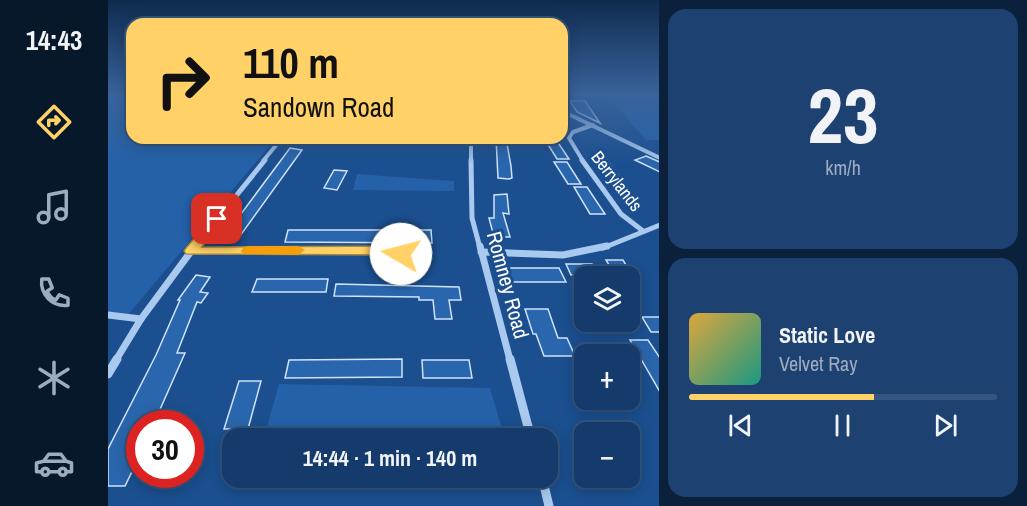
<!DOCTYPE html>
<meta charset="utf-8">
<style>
body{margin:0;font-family:"Archivo Narrow",sans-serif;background:#1d4271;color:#f1f3f6;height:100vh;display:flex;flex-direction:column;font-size:22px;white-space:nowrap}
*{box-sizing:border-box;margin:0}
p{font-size:20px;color:#9dadc1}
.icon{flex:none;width:33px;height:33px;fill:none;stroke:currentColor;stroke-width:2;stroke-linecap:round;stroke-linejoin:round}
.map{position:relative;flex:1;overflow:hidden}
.details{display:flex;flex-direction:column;gap:9px;padding:9px;background:#0b203b;width:368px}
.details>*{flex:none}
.top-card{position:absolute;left:18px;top:18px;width:442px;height:126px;border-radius:18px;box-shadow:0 3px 15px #0003,0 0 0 2px #33557e;background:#ffd166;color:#111;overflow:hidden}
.controls{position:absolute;left:466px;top:266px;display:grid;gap:12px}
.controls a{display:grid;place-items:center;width:66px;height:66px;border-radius:12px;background:#143b6b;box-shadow:0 3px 15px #0003,0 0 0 2px #33557e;font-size:30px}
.speed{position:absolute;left:18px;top:410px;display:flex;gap:12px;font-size:30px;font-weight:700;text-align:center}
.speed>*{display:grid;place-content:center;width:78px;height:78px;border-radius:50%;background:#143b6b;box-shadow:0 3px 15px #0003,0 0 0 2px #33557e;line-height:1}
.speed .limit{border:9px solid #d22;background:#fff;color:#111}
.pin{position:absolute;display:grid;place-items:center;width:51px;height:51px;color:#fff;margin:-26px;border-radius:12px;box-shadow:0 3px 9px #0006}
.me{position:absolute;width:66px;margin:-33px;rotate:278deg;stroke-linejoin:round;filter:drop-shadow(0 0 4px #0008)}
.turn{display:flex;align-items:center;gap:21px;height:126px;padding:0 18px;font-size:27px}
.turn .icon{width:78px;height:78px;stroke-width:2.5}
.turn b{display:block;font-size:42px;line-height:51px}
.details .widget{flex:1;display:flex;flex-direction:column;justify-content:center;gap:9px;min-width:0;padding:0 21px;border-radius:18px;background:#1d4271}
.details .dial{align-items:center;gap:0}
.dial b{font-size:78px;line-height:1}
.song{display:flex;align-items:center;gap:18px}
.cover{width:72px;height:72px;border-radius:9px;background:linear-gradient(135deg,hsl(40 70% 55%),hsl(170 70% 35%))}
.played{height:6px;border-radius:3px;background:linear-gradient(90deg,#ffd166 60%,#33557e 60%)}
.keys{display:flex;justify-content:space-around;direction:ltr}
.trip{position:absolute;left:114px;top:428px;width:336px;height:60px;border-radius:18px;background:#143b6b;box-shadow:0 3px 15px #0003,0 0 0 2px #33557e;font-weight:700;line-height:60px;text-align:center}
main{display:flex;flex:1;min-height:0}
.dock{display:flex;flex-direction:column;width:108px;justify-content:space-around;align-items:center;background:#08182b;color:#9dadc1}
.dock .icon{width:42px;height:42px}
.dock .selected{color:#ffd166}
.dock b{font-size:27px;color:#f1f3f6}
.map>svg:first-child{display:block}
</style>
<main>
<nav class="dock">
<b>14:43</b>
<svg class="icon selected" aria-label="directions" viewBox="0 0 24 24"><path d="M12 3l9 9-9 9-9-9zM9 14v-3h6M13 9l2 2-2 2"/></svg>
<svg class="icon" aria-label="music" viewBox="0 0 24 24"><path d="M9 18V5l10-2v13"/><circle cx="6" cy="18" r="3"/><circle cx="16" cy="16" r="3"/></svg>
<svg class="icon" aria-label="phone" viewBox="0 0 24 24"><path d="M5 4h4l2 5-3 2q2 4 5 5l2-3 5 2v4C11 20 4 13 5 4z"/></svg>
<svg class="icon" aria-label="climate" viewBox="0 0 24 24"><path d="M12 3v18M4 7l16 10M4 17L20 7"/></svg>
<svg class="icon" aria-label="car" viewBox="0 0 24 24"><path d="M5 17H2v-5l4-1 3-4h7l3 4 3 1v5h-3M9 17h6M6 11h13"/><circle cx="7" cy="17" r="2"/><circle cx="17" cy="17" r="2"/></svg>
</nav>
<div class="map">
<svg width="552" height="506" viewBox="0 0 552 506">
<rect width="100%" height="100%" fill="#1b4f8f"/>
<g fill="#2461a8">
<polygon points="0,94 24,94 24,138 168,138 20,315 0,312"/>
<polygon points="498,94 551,94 551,140 538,140"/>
<polygon points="249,174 346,181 346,191 245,190"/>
<polygon points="171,384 382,388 394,429 159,427"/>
</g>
<g fill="#2a66ad" stroke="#cfe3fa" stroke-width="1.5">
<polygon points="462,101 477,101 492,123 469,112"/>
<polygon points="388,138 398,138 403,166 404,178 401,179 390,178"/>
<polygon points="436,138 447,138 461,159 449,159"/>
<polygon points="182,148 194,150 132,236 118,234"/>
<polygon points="492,151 518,185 505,185 484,157"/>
<polygon points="538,156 552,162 552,172 527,160"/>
<polygon points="446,162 459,162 473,184 460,184"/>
<polygon points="226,170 239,171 229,190 216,188"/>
<polygon points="466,187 479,187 497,214 482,214"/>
<polygon points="399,194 401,214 395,213 402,237 386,237 381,218 386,218 386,195"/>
<polygon points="180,230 323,230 324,243 177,242"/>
<polygon points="498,260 515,260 521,270 504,270"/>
<polygon points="458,264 484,264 488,271 483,274 463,275"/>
<polygon points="391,268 451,268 458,282 396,282"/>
<polygon points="88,275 102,277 92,292 100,293 93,303 89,302 69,353 77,353 46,423 32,423 32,455 17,486 0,486 0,449 48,355 72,300 70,300"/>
<polygon points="149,279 220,279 218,292 144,292"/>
<polygon points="228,284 351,287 353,300 341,300 344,319 327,319 325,300 311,300 311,297 226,296"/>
<polygon points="417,309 440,309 450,338 459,338 467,356 436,356 428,334 425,334"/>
<polygon points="534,317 552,317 552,332 543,332"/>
<polygon points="522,340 540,340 552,358 552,392"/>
<polygon points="294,359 294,377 177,378 181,360"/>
<polygon points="314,360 361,360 364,378 315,378"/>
<polygon points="131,381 153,381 140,429 116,429"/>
</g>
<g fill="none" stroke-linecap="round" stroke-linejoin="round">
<g stroke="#a9c9ee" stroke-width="4">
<polyline points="454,111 552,158"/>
<polyline points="363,138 363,161"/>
<polyline points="155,161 174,138"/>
<polyline points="475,161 461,138 465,132 485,125"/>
</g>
<g stroke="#a9c9ee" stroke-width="5">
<polyline points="363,160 364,218 372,248"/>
<polyline points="474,160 513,214 535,231"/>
<polyline points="86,248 157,160"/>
<polyline points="495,248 552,225"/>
</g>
<g stroke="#a9c9ee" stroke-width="7">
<polyline points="372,246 402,360"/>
<polyline points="83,251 285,250 293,254"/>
<polyline points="373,252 455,255 499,246"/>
<polyline points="0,315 33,319"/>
<polyline points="8,360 33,319 87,246"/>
</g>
<g stroke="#a9c9ee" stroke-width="9">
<polyline points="402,359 423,438"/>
<polyline points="0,374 9,359"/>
<polyline points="434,477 441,506"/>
</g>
</g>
<linearGradient id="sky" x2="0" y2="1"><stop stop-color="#0f2b4f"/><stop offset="0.57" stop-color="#39639b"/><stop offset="1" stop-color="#39639b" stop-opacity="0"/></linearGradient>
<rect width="552" height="165" fill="url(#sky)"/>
<polygon fill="#ffd166" stroke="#a68842" stroke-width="1.5" points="109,215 115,219 94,247 285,246 298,251 300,254 293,259 282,255 78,254 76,251 78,248 104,217"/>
<polygon fill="#f59e0b" points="140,246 190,246 197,250 190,255 135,254 133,251 135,248"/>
<g text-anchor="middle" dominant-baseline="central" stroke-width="6" stroke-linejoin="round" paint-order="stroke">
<g font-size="18" fill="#fff" stroke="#1b4f8f">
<text transform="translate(509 181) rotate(52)">Berrylands</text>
</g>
<g font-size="21" fill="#fff" stroke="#1b4f8f">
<text transform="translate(400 285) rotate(75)">Romney Road</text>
</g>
</g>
</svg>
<div class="controls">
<a><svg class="icon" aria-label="layers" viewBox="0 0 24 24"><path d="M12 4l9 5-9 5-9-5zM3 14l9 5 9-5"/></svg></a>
<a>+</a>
<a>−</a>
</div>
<div class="speed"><div class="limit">30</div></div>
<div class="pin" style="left:109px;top:219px;background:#d93025"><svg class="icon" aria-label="arrive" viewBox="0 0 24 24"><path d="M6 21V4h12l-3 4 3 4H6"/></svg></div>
<svg class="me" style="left:293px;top:254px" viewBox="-20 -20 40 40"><circle r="19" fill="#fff"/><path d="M0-13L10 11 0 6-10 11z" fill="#ffd166"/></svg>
<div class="trip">14:44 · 1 min · 140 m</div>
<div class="top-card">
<div class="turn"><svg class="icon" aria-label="right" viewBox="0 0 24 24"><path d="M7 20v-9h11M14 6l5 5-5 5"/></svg><div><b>110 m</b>Sandown Road</div></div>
</div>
</div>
<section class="details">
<div class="widget dial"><b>23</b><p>km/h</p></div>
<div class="widget">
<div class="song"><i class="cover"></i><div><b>Static Love</b><p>Velvet Ray</p></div></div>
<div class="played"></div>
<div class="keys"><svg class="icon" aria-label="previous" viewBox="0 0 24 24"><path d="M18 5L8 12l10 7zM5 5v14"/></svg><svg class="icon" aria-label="pause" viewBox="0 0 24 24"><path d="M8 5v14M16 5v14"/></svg><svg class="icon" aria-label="next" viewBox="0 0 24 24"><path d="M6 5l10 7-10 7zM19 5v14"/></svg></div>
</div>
</section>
</main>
